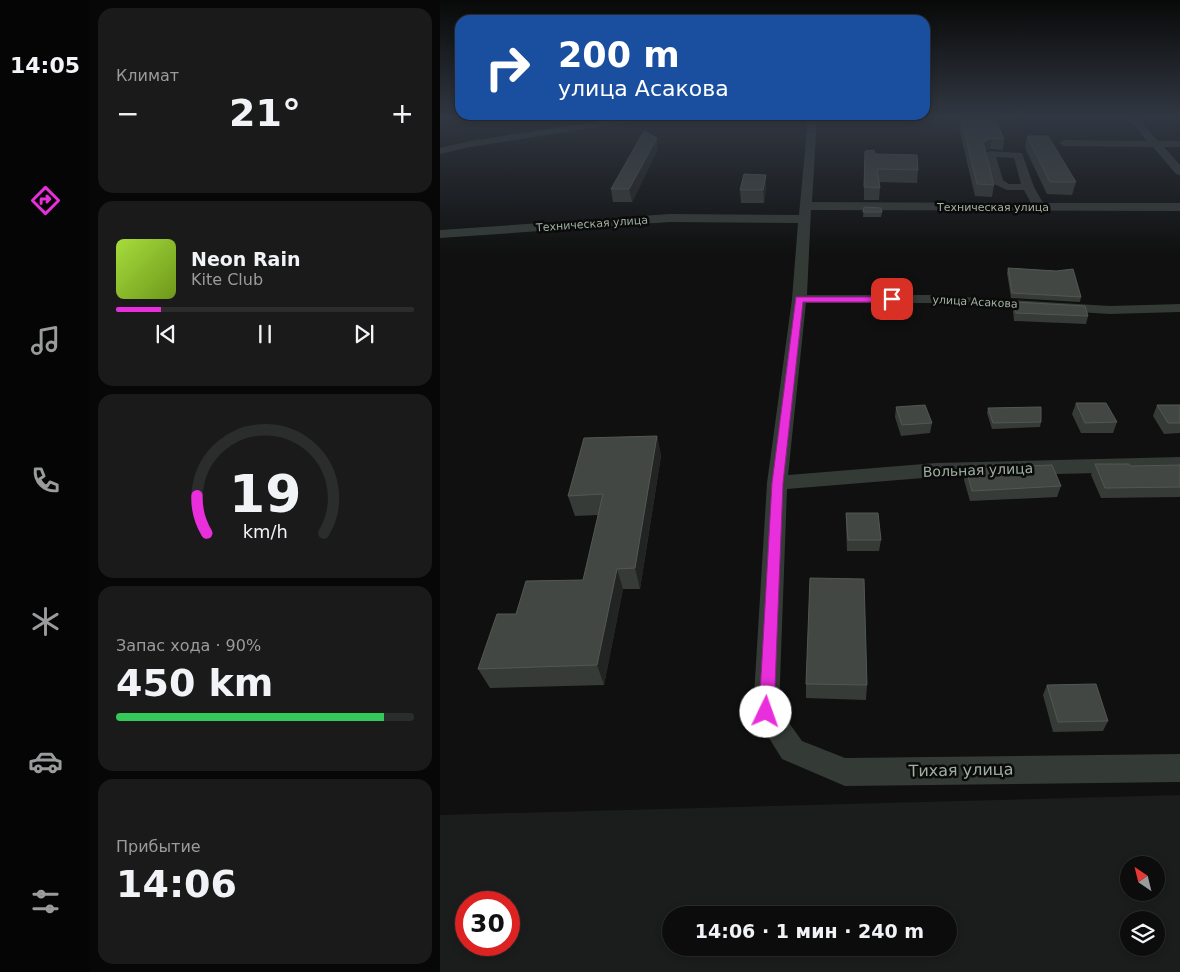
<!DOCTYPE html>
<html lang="ru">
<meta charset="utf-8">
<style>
body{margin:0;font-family:"DejaVu Sans",sans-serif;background:#191a19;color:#f1f3f6;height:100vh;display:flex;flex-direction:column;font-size:19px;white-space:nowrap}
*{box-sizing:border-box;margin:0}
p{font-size:16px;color:#9a9b9d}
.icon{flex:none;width:28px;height:28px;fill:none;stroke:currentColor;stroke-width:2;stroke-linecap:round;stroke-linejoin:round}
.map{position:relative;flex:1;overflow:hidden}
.details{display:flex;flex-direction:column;gap:8px;padding:8px;background:#060706;width:350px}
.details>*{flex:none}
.top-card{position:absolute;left:15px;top:15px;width:475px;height:105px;border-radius:15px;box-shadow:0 2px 8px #0003,0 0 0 1px #2b2c2c;background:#1a4fa0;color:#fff;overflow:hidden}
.needle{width:32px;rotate:325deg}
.buttons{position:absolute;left:680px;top:856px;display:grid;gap:10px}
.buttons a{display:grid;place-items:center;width:45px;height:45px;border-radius:50%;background:#0b0c0b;box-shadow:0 2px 8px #0003,0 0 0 1px #2b2c2c;font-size:25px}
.speed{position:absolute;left:15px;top:891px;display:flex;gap:10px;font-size:25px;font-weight:700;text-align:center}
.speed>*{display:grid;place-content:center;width:65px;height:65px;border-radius:50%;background:#0b0c0b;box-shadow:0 2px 8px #0003,0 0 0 1px #2b2c2c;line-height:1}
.speed .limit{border:8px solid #d22;background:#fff;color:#111}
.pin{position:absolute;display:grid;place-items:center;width:42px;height:42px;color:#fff;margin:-21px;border-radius:10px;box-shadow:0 2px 8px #0006}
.me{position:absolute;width:55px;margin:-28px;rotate:3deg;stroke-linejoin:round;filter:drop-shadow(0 0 4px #0008)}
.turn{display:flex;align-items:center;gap:18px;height:105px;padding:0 20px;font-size:22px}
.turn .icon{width:65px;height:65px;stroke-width:2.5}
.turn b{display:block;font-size:35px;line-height:42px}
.big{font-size:38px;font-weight:800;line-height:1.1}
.details .card{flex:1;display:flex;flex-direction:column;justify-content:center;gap:8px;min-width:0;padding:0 18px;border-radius:15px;background:#191a19}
.details .dial{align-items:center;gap:0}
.dial svg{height:130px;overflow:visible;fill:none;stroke:#2b2c2c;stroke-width:7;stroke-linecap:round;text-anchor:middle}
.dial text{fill:#f1f3f6;stroke:none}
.song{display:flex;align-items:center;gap:15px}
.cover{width:60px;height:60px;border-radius:8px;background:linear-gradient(135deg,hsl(80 70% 55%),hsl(80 70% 35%))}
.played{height:5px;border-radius:2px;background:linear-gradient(90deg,#e92edb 15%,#2b2c2c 15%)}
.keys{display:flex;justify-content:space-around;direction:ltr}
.heat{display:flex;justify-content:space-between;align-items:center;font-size:28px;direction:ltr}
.charge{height:8px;border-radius:4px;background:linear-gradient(90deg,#34c759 90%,#2b2c2c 0)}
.trip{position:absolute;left:222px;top:906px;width:295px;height:50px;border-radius:25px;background:#0b0c0b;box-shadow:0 2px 8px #0003,0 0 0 1px #2b2c2c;font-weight:800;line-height:50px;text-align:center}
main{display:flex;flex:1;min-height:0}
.dock{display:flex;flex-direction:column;width:90px;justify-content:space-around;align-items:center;background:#040504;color:#9a9b9d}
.dock .icon{width:35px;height:35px}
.dock .active{color:#e92edb}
.dock b{font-size:22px;color:#f1f3f6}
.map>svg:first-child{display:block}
</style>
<main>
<nav class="dock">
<b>14:05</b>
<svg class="icon active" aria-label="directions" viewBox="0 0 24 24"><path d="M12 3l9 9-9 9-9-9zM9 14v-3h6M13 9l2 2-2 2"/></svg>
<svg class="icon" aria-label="music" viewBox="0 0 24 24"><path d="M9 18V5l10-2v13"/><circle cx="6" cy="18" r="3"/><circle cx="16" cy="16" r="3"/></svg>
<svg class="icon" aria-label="phone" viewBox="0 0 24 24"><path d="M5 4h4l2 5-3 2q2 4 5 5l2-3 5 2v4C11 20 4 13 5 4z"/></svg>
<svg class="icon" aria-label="climate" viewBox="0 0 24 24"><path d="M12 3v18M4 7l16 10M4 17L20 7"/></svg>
<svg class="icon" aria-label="car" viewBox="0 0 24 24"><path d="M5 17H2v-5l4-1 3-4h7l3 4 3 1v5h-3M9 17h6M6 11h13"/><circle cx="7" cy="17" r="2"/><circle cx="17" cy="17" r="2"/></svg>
<svg class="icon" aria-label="filters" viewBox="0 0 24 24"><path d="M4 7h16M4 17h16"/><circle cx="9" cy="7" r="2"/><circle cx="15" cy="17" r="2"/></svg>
</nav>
<section class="details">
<div class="card"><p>Климат</p>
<div class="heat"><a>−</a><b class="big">21°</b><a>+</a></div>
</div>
<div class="card">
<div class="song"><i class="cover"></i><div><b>Neon Rain</b><p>Kite Club</p></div></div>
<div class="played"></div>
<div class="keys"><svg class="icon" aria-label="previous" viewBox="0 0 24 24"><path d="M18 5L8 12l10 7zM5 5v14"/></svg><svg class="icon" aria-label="pause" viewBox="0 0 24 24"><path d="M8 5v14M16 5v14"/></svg><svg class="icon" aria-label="next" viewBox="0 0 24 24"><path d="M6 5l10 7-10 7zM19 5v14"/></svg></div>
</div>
<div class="card dial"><svg viewBox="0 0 100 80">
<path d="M14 69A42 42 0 1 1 86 69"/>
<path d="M14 69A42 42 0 0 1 8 46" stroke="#e92edb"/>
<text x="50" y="56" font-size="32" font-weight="700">19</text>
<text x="50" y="72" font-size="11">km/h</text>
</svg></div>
<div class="card"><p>Запас хода · 90%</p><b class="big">450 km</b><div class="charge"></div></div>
<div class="card"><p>Прибытие</p><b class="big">14:06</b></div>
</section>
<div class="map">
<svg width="740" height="972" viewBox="0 0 740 972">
<rect width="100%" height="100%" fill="#0f100f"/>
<path fill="#1b1d1c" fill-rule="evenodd" d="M740 795V972H0V815ZM689 865H716V892H689ZM26 902H69V945H26ZM231 915H509V948H231ZM689 920H716V948H689Z"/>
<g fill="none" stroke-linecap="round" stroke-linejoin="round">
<g fill="#343a36" fill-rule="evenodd">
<polygon points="181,118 202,118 197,121 30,147 0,154 0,148 30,141"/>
<path d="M368 118H377L372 202 591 203 584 190H567L554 184 545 154 550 151 582 153 594 187 603 203H740V211L371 210 367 295H489L670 306 740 304V312L670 314 489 303H366L348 475 496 463 740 457V471L496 477 347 489 339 709 362 741 405 758 740 754V782L405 786 342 759 313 712 327 483 352 299 358 223 230 222 0 238V230L230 214 359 215ZM556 157 574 158 581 184H569L563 180Z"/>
<polygon points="688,118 698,118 718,141 740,141 740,147 724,147 740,165 740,175 736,174 713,147 624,146 619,143 624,140 707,141"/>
</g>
</g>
<g fill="#373b38">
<polygon points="521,118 564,139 563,150 550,149 546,151 554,185 552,197 535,196 519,128"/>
<polygon points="587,136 636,182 632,195 607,194 585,148"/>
<polygon points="218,149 192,202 173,202 171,189"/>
<polygon points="435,154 478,170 477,183 439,182 440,188 439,200 424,200 424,163"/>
<polygon points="326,175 326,187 324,203 301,203 300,190"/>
<polygon points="424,207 442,212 441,217 423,217"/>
<polygon points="568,268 616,271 641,297 640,302 571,298 567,273"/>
<polygon points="574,302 648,316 646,324 574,321 573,310"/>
<polygon points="636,403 677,422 673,433 641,433 632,414"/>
<polygon points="717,405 740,405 740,433 724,434 713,416"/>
<polygon points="456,407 492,423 490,433 461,436 455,417"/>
<polygon points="548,408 601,422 600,427 552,429 547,413"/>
<polygon points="217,436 221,456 200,589 183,589 164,685 50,688 38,669 143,580 158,515 135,516 128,496"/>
<polygon points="655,464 690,466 740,465 740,497 661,498 651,475"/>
<polygon points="586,466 621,486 617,497 530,501 524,480 526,469 586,468"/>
<polygon points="406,513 441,540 439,551 407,551 406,524"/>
<polygon points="366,684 427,685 426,700 366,698"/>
<polygon points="607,685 668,721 663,731 613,732 603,695"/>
</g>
<g fill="#222423">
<polygon points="217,138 218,149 192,202 189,189"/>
<polygon points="552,138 550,149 542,153 543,142"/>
<polygon points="326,175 326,187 324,203 323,190"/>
<polygon points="217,436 221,456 200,589 195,568"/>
<polygon points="177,569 183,589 164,685 157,665"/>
</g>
<g fill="#424743" stroke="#515852">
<polygon points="521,118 555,118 564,139 552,138 543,142 554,185 537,184"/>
<polygon points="204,131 217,138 189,189 171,189"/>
<polygon points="587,136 608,136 636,182 610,182"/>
<polygon points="434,150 435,154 477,155 478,170 437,169 440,188 424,187 425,151"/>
<polygon points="304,174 326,175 323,190 300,190"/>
<polygon points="424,207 441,208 442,212 423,212"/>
<polygon points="568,268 616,271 633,269 641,297 572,293"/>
<polygon points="574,302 645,306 648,316 576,313"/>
<polygon points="636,403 666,403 677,422 645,423"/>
<polygon points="485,405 492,423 462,425 456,407"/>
<polygon points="717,405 740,405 740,423 728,423"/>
<polygon points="601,407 601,422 553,423 548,408"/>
<polygon points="217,436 195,568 177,569 157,665 38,669 57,614 76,614 86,581 143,580 163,494 128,496 144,438"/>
<polygon points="655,464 689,464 690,466 740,465 740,487 665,488"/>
<polygon points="612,465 621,486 532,491 526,469 587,468 586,466"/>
<polygon points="406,513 438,513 441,540 408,540"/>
<polygon points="370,578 424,579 427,685 366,684"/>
<polygon points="656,684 668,721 618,722 607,685"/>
</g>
<linearGradient id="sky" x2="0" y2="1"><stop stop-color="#080908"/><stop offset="0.46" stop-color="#313742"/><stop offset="1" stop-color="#313742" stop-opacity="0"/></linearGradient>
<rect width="740" height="254" fill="url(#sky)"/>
<polygon fill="#e92edb" stroke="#971e8e" points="356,297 452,297 456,299 452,302 363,302 343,483 334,712 331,717 326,719 321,717 319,712 332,483"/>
<g text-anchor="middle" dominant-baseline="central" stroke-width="5" stroke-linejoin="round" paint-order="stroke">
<g font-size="11" fill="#a0b0a2" stroke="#0a0b0a">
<text x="553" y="207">Техническая улица</text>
<text transform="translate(152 224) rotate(-4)">Техническая улица</text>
<text transform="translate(535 302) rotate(3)">улица Асакова</text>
</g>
<g font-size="14" fill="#a0b0a2" stroke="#0a0b0a">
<text transform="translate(538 470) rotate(-2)">Вольная улица</text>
</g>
<g font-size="16" fill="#a0b0a2" stroke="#0a0b0a">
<text transform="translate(521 770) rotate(-1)">Тихая улица</text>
</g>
</g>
</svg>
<div class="buttons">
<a><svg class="needle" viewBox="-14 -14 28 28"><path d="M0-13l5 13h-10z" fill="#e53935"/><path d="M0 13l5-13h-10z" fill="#9a9b9d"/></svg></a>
<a><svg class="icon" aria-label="layers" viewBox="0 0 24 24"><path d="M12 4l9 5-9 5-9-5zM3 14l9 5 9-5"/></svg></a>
</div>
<div class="speed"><div class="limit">30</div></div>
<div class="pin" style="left:452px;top:299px;background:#d93025"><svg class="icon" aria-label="arrive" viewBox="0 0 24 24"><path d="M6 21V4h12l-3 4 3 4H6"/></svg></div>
<svg class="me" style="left:326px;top:712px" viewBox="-20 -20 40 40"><circle r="19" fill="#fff"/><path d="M0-13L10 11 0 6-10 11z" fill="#e92edb"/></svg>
<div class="trip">14:06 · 1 мин · 240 m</div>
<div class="top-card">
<div class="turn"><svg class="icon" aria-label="right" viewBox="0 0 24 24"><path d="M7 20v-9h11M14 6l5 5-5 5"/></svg><div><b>200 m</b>улица Асакова</div></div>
</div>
</div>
</main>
